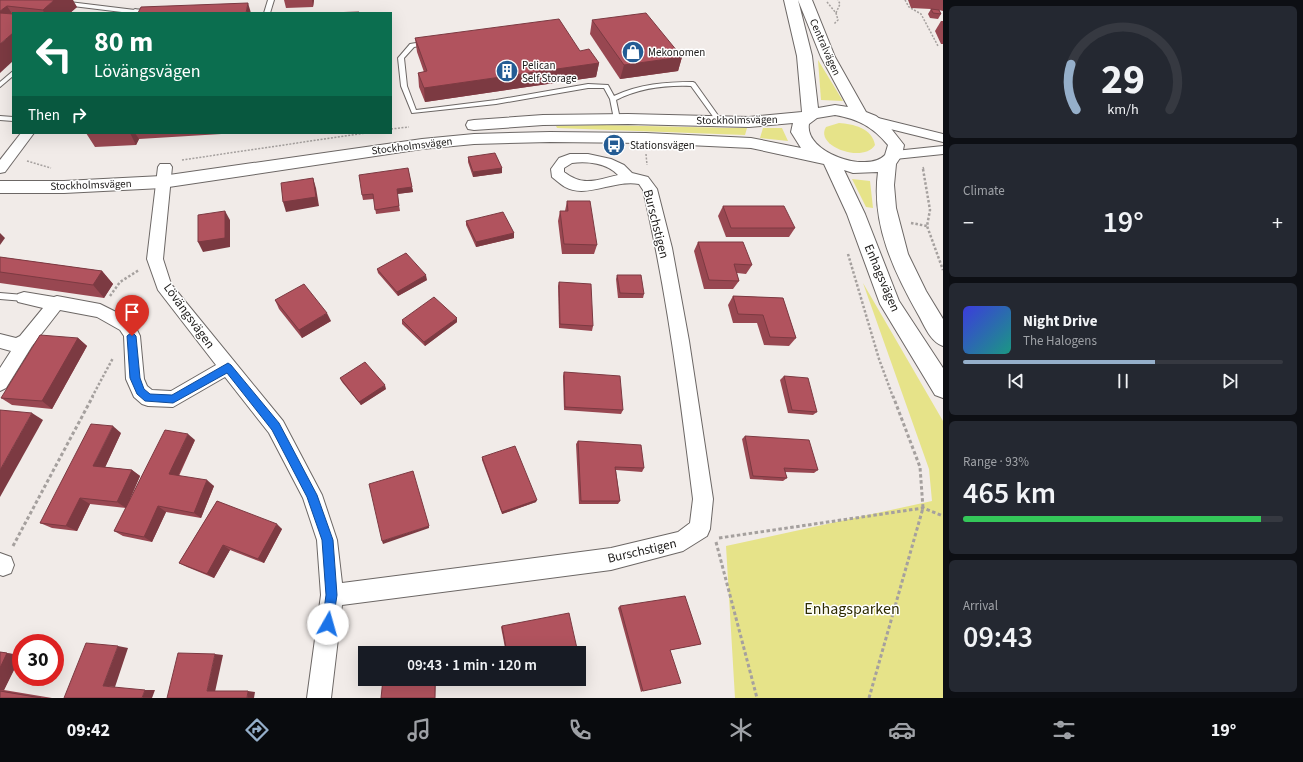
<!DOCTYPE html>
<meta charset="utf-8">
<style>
body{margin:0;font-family:"Source Sans 3",sans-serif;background:#242831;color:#f1f3f6;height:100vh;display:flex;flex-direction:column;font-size:15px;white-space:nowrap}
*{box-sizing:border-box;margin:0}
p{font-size:13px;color:#9ea1a6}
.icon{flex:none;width:22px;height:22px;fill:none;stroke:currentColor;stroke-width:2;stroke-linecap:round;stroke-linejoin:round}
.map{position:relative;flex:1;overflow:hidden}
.drawer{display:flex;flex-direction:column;gap:6px;padding:6px;background:#0d0f14;width:360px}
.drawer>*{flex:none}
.hud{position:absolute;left:12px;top:12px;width:380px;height:122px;border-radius:0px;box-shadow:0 4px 16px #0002;background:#0b6e4f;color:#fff;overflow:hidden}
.speed{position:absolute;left:12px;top:634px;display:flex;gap:8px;font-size:20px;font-weight:700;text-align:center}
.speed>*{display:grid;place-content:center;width:52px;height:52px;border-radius:50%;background:#171b24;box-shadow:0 4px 16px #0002;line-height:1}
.speed .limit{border:6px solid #d22;background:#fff;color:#111}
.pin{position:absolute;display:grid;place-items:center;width:34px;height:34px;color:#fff;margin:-41px -17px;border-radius:50% 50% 50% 0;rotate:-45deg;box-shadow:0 0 4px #0007}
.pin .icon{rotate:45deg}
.me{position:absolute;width:44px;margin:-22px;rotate:7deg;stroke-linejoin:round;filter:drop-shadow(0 0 3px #0008)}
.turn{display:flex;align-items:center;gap:14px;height:84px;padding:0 16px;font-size:18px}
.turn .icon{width:52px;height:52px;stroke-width:2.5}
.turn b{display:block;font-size:28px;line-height:34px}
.then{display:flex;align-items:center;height:38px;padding:0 16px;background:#0003;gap:8px;font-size:15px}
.big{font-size:30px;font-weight:600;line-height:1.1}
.drawer .tile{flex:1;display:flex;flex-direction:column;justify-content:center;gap:6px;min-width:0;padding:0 14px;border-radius:6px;background:#242831}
.drawer .dial{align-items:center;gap:0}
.dial svg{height:104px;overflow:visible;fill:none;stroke:#363941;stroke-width:7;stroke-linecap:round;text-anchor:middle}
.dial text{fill:#f1f3f6;stroke:none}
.song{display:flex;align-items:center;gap:12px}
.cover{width:48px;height:48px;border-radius:6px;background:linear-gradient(135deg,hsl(240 70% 55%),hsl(170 70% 35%))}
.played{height:4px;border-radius:2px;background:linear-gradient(90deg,#95afca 60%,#363941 60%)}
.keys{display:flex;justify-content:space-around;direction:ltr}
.heat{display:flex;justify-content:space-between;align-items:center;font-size:22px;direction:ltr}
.charge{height:6px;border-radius:3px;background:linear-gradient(90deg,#34c759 93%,#363941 0)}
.trip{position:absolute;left:358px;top:646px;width:228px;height:40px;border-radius:0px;background:#171b24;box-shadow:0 4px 16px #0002;font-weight:600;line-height:40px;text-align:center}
.tab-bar{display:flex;height:64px;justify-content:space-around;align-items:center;background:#090b0e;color:#9ea1a6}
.tab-bar .icon{width:28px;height:28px}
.tab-bar .current{color:#95afca}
.tab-bar b{font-size:18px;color:#f1f3f6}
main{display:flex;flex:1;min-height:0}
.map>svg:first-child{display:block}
</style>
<main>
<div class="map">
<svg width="943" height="698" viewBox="0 0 943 698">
<rect width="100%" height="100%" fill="#f1ebe8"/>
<g fill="#e6e389">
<polygon points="818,60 843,101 821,100"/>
<path d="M839 123C853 124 872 128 875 145 863 164 814 146 826 127Z"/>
<polygon points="603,125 729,128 747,128 745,135 557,128 556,126"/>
<polygon points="763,128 782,128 788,141 760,138"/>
<polygon points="852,179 870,181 873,208 866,207"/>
<polygon points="863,283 943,421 943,698 735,698 726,546 932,501 929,469"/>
</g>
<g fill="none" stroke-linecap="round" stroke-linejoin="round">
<g stroke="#6c6765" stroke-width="2">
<g id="lane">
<polygon points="37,0 53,0 135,10 143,9 146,11 143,13 130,13 40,2"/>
<polygon points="268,0 274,0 270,13 264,13"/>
<path d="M428 41 431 43 430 44 414 47 404 58 407 86 416 110 496 100 588 84 608 85 614 96C639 84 666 82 693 82L695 83 722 121 721 122H717L691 86C665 85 640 88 616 100L620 119 617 121 614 119 610 99 604 88H588L496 104 412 113 401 86 398 58 410 44Z"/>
<polygon points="13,71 13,76 0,87 0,82"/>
<polygon points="0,116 13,117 13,121 0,120"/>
<polygon points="0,293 24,295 28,298 24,301 0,299"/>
</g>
</g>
<g stroke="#6c6765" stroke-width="2">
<g id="street">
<polygon points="135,9 139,10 139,13 129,13"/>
<polygon points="870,116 943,134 943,142 866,123 864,120"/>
<polygon points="21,133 34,133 5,172 0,173 0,160"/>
<polygon points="943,146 943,154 895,159 890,158 888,155 890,152 895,151"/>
<path d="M570 154H588L611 159 624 165 632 173 648 177 657 189 672 248 689 341 713 499 710 529 707 536 683 551 611 570 342 605 331 698H307L321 595 317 540 303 498 269 433 225 377 173 407 148 406 142 404 134 397 126 379 124 336 120 330 97 317 60 310 32 346 6 388 0 391V368L11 351 0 348V334L16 338 20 336 43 308 18 302 16 298 18 294 24 292 54 297 57 296 100 304 132 320 140 336 144 379 147 386 152 390 171 391 216 365 158 290 147 259 158 167 160 164H170L172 167 163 259 171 284 283 421 322 495 337 540 342 583 611 548 678 532 690 523 693 499C680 395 667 292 643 190L639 184C615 179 586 199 565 187 560 184 556 180 552 177L551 169 559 158ZM572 163C587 161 607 163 618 175 597 180 583 187 564 172V168Z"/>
<polygon points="0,553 11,557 14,565 11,573 3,576 0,575"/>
</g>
</g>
<g stroke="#6c6765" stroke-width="2">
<path id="secondary" d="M784 0H798L812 56 818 108 835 105 848 107 821 57 798 0H812L835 57 866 112 876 116 889 126 904 145 902 155 896 164 894 185 896 208 908 254 926 291 943 319V346C931 342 925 327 919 316 894 272 871 224 878 172L853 173 844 170 865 214 899 301 943 368V398L935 395 880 304 847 214 824 164 751 148 646 143 550 142 474 144 422 149 162 188 64 193H0V181H64L162 176 422 139 474 134 550 132 646 133 751 138 801 148 791 132 793 123 749 127 628 124 543 125 474 130 468 129 466 125 468 121 474 120 543 115 628 114 749 117 802 112 797 56ZM835 115C858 119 873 127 888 145L885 155C867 174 804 152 809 124L817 118Z"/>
</g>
<g stroke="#a5a09e" stroke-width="1.5" stroke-dasharray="2 1.5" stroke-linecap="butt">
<polyline points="905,0 909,7 921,14 938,46"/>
<polyline points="827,2 836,13 838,20 834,24"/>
<polyline points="836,13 840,4 838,0"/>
<polyline points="391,129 409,127"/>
<polyline points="646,154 647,165"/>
<polyline points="182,160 365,133"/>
<polyline points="27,161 51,168"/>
<polyline points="923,167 924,170"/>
</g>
<g stroke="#a5a09e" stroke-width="2.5" stroke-dasharray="2.5 2" stroke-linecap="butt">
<polyline points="923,169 930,210 927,226 943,270"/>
<polyline points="911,223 927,226"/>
<polyline points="848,254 879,359 893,397"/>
<polyline points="110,296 120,282 139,270"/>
<polyline points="92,397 113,358"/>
</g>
<g stroke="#a5a09e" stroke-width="3" stroke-dasharray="3.5 2.5" stroke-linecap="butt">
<polyline points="719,538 923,508 943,516"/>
<polyline points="716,542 757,698"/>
<polyline points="13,546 93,396"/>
<polyline points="869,698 923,508 920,467 893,396"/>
</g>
<use href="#lane" fill="#fff" fill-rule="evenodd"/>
<use href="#street" fill="#fff" fill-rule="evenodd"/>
<use href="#secondary" fill="#fff" fill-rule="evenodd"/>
</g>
<g fill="#984751">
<polygon points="0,0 77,7 70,13 13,13 13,61"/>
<polygon points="284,0 314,0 313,7 286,8"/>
<polygon points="908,0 943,0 943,11 939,10 941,14 938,19 930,18 928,14 931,9 911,8"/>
<polygon points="592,20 682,57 678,71 620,79 590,34"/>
<polygon points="941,21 943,21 943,44 941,44 935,31"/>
<polygon points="415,38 580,51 599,63 596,77 425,102 419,87 418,73 424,72 417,52"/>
<polygon points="86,133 238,133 139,139 136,145 95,147"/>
<polygon points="468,157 502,168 502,173 473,177 468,162"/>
<polygon points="408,168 413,192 397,194 400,211 376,214 374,199 363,200 362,195"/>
<polygon points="567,201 597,245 594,254 562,254 558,221 560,211 565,211"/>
<polygon points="723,206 795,228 789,237 726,237 718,216"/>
<polygon points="466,221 514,233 514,238 476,247 466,225"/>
<polygon points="698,242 752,265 746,274 737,273 739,281 733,289 704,289 694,251"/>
<polygon points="0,257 102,271 113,284 104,298 0,283"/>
<polygon points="377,269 427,280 398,296 378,273"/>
<polygon points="617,275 644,294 643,298 618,298 616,279"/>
<polygon points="559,282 593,326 592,331 559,328 558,286"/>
<polygon points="733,296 783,298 796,338 789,346 764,345 757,323 733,323 728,305"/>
<polygon points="275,300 331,321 302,338 279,309"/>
<polygon points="402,320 457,322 425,346 402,324"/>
<polygon points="78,338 87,346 52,409 12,405 1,398"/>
<polygon points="564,372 623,410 621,414 564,410 563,376"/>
<polygon points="784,376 817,412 813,415 788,413 780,380"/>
<polygon points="340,378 386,389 361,405 342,382"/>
<polygon points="121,433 105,467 132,470 140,476 130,499 195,440 179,476 214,486 201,518 166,512 152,542 123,536 114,531 126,508 90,504 77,531 52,528 40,523"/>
<polygon points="745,436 818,470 814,473 785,472 787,478 783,481 750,479 742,439"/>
<polygon points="578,441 644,468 642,472 616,470 620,501 618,504 579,504 576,444"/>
<polygon points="482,457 536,502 502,514 482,460"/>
<polygon points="217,501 282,529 264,563 230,550 214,578 187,567 179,563"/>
<polygon points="620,606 701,644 670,650 643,691 641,692 618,608"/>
<polygon points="502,626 578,653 506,653 501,627"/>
<polygon points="0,652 21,655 4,690 52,698 0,698"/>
</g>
<g fill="#7c3a42">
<polygon points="54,0 73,0 77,7 70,13 44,13 43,10"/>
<polygon points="312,0 314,0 313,7"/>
<polygon points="248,3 251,13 246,13"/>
<polygon points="7,6 13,15 0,16 0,11"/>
<polygon points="13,33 13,61 0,73 0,44"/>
<polygon points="682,57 678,71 620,79 624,65"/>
<polygon points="599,63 596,77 425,102 424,88"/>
<polygon points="130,133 135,133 139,139 136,145"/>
<polygon points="502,168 502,173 473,177 473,172"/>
<polygon points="313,178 316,188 319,206 286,212 283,202"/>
<polygon points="412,187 413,192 397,194 397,189"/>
<polygon points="225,211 230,220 230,247 203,252 198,242"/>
<polygon points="0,233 5,238 0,245"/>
<polygon points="514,233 514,238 476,247 476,242"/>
<polygon points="102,271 113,284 104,298 93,285"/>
<polygon points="426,275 427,280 398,296 397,292"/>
<polygon points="327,313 331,321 302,338 299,330"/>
<polygon points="457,318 457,322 425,346 424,342"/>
<polygon points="78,338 87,346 52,409 42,401"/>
<polygon points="385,385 386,389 361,405 359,402"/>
<polygon points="32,413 43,420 0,497 0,470"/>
<polygon points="113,426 121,433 103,472 93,466"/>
<polygon points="188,434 195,440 176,480 169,474"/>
<polygon points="132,470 140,476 126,508 117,502"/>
<polygon points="207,480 214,486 201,518 194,513"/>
<polygon points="80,498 90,504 77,531 66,526"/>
<polygon points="537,500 536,502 502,514 502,512"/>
<polygon points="158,506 166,512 152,542 144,537"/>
<polygon points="277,524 282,529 264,563 258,559"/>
<polygon points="429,526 429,528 383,544 382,541"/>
<polygon points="223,545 230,550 214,578 207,574"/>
<polygon points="118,646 128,648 115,687 103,686"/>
<polygon points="7,653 21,656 4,690 0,690 0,668"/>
<polygon points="215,654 223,655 215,692 207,691"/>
<polygon points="435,679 436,679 435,698"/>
<polygon points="145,690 155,690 152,698 142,698"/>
<polygon points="248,691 255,692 254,698 247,698"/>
</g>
<g fill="#b1535e" stroke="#7c3a42">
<polygon points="0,0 54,0 43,10 7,6 0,11"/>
<polygon points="248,3 246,13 138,13 141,7"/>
<polygon points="931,9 939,10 941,14 933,13"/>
<polygon points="359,12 359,13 328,13"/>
<polygon points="0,13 13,14 13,33 0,44"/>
<polygon points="646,13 682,57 624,65 592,20"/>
<polygon points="559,19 580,51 589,49 599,63 424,88 418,73 427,71 415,38"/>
<polygon points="495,153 502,168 473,172 468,157"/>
<polygon points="408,168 412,187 397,189 399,206 375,210 373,194 362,195 359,175"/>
<polygon points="313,178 316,197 283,202 281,183"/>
<polygon points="567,201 590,201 597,245 564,244 560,211 568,211"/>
<polygon points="723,206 784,206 795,228 731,228"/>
<polygon points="225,211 225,238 198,242 198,215"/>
<polygon points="503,212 514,233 476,242 466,221"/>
<polygon points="698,242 743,242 752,265 734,264 739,281 709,280"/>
<polygon points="406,253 426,275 397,292 377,269"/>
<polygon points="0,257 102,271 93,285 0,272"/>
<polygon points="617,275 641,275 644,294 620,293"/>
<polygon points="559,282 591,284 593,326 560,324"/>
<polygon points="304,284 327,313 299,330 275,300"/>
<polygon points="733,296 783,298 796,338 770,337 763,315 738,314"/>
<polygon points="434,297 457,318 424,342 402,320"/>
<polygon points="40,335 78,338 42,401 1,398"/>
<polygon points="365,362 385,385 359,402 340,378"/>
<polygon points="564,372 620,376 623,410 565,407"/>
<polygon points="784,376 808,378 817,412 792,410"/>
<polygon points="0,410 32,413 0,470"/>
<polygon points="91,424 113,426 93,466 132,470 117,502 80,498 66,526 40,523"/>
<polygon points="165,430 188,434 169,474 207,480 194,513 158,506 144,537 114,531"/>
<polygon points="745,436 809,440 818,470 784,468 787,478 753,476"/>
<polygon points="578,441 641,445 644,468 615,467 620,501 581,501"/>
<polygon points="515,446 537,500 502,512 482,457"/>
<polygon points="413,471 429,526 382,541 369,484"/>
<polygon points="217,501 277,524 258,559 223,545 207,574 179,563"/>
<polygon points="685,596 701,644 670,650 681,683 643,691 620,606"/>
<polygon points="569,613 578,653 507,653 502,626"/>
<polygon points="86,643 118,646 103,686 145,690 142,698 64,698"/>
<polygon points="0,652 7,653 0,668"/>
<polygon points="385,652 436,653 385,653"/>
<polygon points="178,653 215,654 207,691 248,691 247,698 167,698"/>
<polygon points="579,657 581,664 579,665"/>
<polygon points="383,679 435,679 435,698 381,698"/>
<polygon points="0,691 41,698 0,698"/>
</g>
<polygon fill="#1a73e8" stroke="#114b97" points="132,332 136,336 140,378 144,389 150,394 172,395 228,363 231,365 279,423 317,495 333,540 337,595 332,629 328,630 324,629 322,624 326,595 322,540 307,497 272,430 227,373 173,403 145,401 137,394 130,378 127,336"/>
<defs>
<g id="shop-disc" transform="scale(1.15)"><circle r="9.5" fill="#245c94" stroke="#fff"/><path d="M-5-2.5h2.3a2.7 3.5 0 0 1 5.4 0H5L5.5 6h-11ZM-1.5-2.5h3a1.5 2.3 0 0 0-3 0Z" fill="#fff"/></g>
<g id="building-disc" transform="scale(1.15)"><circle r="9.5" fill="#245c94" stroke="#fff"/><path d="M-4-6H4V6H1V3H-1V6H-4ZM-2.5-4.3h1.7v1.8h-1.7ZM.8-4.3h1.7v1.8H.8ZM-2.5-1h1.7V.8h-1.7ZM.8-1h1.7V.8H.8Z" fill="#fff"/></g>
<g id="bus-disc" transform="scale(1.15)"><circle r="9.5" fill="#245c94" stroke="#fff"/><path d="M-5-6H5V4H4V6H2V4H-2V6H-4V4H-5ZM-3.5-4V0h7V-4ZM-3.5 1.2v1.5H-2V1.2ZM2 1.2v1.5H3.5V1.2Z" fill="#fff"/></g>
</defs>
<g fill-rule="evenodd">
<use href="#shop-disc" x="633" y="52"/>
<use href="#building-disc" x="507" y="71"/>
<use href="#bus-disc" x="614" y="145"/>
</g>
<g text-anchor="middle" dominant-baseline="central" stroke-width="3" stroke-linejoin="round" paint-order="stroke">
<g font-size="11" fill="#22201f" stroke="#fff">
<text transform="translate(825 47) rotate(66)">Centralvägen</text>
<text transform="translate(737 120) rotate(-1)">Stockholmsvägen</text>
<text transform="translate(412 146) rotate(-7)">Stockholmsvägen</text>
<text transform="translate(91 185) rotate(-2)">Stockholmsvägen</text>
</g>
<g font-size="11" fill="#22201f" stroke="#fff" text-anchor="start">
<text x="648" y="52">Mekonomen</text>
<text x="522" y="65">Pelican<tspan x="522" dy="13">Self Storage</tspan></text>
<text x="630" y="145">Stationsvägen</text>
</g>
<g font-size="13" fill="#22201f" stroke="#fff">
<text transform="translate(656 224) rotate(76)">Burschstigen</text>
<text transform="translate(882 278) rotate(67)">Enhagsvägen</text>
<text transform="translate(189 316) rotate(54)">Lövängsvägen</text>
<text transform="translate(642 551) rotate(-13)">Burschstigen</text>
</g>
<g font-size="16" fill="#2e2c00" stroke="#fff">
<text x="852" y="609">Enhagsparken</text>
</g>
</g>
</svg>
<div class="speed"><div class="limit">30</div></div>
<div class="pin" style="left:132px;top:336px;background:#d93025"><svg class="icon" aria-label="arrive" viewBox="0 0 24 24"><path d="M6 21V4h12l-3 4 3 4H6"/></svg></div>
<svg class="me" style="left:328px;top:624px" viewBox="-20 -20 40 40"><circle r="19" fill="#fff"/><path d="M0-13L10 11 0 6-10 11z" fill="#1a73e8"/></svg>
<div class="trip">09:43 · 1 min · 120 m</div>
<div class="hud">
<div class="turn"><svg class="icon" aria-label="left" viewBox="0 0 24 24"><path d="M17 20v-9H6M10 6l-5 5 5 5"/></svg><div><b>80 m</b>Lövängsvägen</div></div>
<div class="then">Then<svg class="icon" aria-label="right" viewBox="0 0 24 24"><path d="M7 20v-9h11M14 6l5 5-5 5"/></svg></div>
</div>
</div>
<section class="drawer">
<div class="tile dial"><svg viewBox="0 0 100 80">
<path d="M14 69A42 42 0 1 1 86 69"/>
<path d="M14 69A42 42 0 0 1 10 34" stroke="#95afca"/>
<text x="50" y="56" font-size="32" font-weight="700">29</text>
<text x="50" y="72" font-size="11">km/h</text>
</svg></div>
<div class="tile"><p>Climate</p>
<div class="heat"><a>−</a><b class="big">19°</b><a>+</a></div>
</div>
<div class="tile">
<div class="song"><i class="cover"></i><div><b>Night Drive</b><p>The Halogens</p></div></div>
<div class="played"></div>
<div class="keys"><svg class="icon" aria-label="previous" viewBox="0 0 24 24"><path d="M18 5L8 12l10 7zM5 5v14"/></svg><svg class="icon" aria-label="pause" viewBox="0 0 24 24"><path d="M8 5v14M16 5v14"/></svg><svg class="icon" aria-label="next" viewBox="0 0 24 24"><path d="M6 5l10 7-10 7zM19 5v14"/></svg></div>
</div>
<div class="tile"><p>Range · 93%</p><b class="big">465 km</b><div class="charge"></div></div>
<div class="tile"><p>Arrival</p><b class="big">09:43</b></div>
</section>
</main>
<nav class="tab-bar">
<b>09:42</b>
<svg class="icon current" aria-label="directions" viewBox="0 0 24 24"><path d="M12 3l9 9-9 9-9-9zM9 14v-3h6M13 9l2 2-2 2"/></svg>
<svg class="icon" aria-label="music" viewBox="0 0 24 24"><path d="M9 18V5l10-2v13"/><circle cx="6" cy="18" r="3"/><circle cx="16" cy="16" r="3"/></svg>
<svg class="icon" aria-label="phone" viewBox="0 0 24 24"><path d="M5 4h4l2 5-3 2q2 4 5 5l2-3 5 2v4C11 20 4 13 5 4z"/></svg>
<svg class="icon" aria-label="climate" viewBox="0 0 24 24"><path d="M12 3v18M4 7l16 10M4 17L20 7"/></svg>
<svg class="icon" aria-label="car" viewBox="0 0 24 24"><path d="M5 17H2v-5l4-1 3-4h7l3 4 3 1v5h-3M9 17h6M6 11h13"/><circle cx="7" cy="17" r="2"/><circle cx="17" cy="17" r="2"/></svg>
<svg class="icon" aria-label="filters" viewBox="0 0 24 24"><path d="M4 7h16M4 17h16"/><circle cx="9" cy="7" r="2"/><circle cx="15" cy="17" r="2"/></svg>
<b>19°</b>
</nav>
